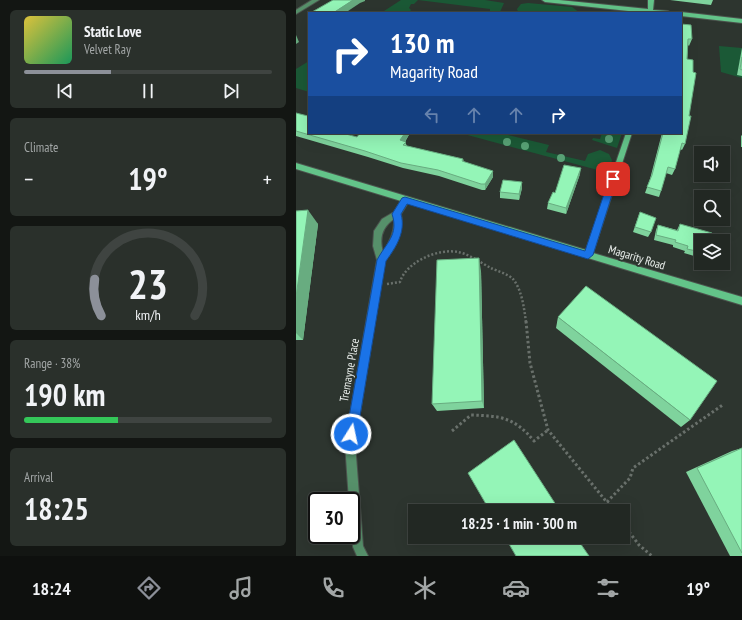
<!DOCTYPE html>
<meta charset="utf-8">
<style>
body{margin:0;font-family:"PT Sans Narrow",sans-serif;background:#2a302b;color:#f1f3f6;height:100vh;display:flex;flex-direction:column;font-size:15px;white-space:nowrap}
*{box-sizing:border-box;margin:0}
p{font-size:13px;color:#a2a6a6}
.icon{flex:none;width:22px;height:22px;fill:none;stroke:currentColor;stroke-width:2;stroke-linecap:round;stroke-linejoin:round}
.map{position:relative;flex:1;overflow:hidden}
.drawer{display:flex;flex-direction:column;gap:10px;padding:10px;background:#131613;width:296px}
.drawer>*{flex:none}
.banner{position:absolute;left:12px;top:12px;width:374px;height:122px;border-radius:0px;box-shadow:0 4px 16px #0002,0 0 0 1px #3f4441;background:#1a4fa0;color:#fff;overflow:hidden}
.fabs{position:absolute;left:398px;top:146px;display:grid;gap:8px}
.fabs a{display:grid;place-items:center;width:36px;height:36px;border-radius:0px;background:#222823;box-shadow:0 4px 16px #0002,0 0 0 1px #3f4441;font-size:20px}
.speed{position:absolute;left:12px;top:492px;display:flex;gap:8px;font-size:20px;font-weight:700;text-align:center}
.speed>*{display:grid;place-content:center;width:52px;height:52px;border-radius:50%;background:#222823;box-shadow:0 4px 16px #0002,0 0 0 1px #3f4441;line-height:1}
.speed .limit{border:2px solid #111;border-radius:6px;background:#fff;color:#111}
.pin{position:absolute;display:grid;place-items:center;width:34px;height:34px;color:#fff;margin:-17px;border-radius:8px;box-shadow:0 2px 6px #0006}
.me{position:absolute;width:44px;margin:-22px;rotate:10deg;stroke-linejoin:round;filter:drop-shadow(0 0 3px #0008)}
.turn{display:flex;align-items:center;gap:14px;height:84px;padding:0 16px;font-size:18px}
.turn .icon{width:52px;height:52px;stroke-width:2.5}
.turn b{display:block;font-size:28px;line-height:34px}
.lanes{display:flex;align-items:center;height:38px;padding:0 16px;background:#0003;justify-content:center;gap:20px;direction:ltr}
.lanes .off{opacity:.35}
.big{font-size:30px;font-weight:800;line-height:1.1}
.drawer .widget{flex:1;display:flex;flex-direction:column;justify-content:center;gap:6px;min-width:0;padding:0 14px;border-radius:6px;background:#2a302b}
.drawer .dial{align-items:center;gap:0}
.dial svg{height:104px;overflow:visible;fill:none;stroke:#3f4441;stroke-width:7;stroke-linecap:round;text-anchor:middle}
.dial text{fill:#f1f3f6;stroke:none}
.song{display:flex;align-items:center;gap:12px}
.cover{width:48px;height:48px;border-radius:6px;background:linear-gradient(135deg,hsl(50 70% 55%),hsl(150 70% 35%))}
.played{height:4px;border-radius:2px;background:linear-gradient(90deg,#8c9099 35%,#3f4441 35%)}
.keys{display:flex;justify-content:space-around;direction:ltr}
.heat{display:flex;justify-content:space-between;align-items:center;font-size:22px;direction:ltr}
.charge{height:6px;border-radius:3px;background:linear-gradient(90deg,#34c759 38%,#3f4441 0)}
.trip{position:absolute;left:112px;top:504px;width:222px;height:40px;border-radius:0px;background:#222823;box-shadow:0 4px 16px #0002,0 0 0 1px #3f4441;font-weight:800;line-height:40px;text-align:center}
.dock{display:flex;height:64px;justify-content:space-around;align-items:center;background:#0e100e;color:#a2a6a6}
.dock .icon{width:28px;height:28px}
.dock .selected{color:#8c9099}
.dock b{font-size:18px;color:#f1f3f6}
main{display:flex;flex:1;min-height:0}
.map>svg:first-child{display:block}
</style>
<main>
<section class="drawer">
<div class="widget">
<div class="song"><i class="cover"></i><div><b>Static Love</b><p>Velvet Ray</p></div></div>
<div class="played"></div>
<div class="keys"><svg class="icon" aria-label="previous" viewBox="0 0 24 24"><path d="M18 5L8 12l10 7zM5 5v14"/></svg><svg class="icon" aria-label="pause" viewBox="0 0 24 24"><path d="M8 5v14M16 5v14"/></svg><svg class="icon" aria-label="next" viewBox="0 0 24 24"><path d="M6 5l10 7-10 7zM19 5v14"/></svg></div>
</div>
<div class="widget"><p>Climate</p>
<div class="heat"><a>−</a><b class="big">19°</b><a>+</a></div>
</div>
<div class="widget dial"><svg viewBox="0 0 100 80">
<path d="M14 69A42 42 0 1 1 86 69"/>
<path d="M14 69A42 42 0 0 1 9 41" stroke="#8c9099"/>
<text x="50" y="56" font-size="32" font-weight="700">23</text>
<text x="50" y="72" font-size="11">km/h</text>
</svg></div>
<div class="widget"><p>Range · 38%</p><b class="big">190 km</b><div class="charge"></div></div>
<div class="widget"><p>Arrival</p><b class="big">18:25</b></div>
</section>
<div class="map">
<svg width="446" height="556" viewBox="0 0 446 556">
<rect width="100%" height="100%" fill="#2d352f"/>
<g fill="#1b5936">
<polygon points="105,0 189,0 208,3 204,12 194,12 194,9 122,0 118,4 115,4 113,8 115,10 113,13 85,13"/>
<polygon points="232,3 276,7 284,13 222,12 221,9 225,4"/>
<polygon points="423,46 446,48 446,78 425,72"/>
<polygon points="13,61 13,92 0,88 0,69"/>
<polygon points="164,133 204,133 253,145 250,152 289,161 292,154 304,150 313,154 316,160 313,173"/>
<polygon points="306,133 326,133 321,148 296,140 297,138 304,139"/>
</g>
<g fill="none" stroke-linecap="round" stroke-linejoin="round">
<g stroke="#4b534d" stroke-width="2">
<g id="street">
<polygon points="16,0 23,0 0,14 0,10"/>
<path d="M109 198 113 201 105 214C108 233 100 247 89 261L59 443 67 546 72 556H61L57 547 55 501H53L49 443 81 260 77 246 78 231 86 219 98 212 106 199ZM98 219C99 232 94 242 87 252 83 238 86 227 98 219Z"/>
</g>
</g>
<g stroke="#4b534d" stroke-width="2">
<g id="secondary">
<polygon points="246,0 263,0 352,9 352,0 358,0 357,10 372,11 375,13 351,13 249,2"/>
<polygon points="385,12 446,19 446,23 385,16 385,13 383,13"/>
<polygon points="330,133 336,133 297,253 446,297 446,305 0,169 0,163 290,250"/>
</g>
</g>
<path stroke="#69706b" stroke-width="2.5" stroke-dasharray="2 2" stroke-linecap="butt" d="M91 284 104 282C110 262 142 248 162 252 173 254 185 263 195 268 201 271 212 274 217 279 226 290 228 308 230 322"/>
<g stroke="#69706b" stroke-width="3" stroke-dasharray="2.5 2.5" stroke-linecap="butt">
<polyline points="230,321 234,363 252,430 318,511"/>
<path d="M156 431 175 415C205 416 218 417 238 441L252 430"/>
<polyline points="311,502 334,478 337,468 428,404"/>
<polyline points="327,524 343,545 356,556"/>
</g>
<use href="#street" fill="#56906a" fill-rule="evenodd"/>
<use href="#secondary" fill="#63c489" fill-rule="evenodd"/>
</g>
<g fill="#58a175">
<circle cx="313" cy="139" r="4"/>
<circle cx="211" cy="142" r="4"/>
<circle cx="229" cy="146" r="4"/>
<circle cx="265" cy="158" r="4"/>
</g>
<g fill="#7fd39d">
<polygon points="374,0 417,0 415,5"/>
<polygon points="385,24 396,39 393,46 392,45 391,59 393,116 389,144 386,150 384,149 379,169 376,175 370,173 365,191 363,197 349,193 354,179 366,133 385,133"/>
<polygon points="446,48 446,76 441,75"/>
<polygon points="0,113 13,133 61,137 96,133 114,133 109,142 111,146 167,159 168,162 197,177 189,190 186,190 143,176 107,168 72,157 0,136"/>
<polygon points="446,135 446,147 445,147 445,136"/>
<polygon points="284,174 270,214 251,209 252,203"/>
<polygon points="226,188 223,200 204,198 204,192"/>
<polygon points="0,211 22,224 7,340 0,340"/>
<polygon points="344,212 355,232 352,237 337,232"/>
<polygon points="384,224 405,241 405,258 388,253 389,251 377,247 377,245 358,240 360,230 362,225 381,230"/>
<polygon points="185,271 188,408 141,411 136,404"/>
<polygon points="262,317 394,420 385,427 260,328"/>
<polygon points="446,448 446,556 434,556 390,472 436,451"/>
</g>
<g fill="#68ac80">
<polygon points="57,0 69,0 69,1 64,3 49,13 37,13"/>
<polygon points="0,35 3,42 0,44"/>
<polygon points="109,133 114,133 106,146 104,140"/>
<polygon points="285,168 284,174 270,214 270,208"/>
<polygon points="197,171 197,177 189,190 189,184"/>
<polygon points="226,182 226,188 223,200 223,194"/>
<polygon points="12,210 22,224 7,340 0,333 0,297"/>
<polygon points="183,258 185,271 188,408 186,401"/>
</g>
<g fill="#94f5b7" stroke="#68ac80">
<polygon points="37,0 57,0 37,13 18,13 16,12"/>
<polygon points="385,24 395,25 396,39 392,39 391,59 397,60 397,72 400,73 393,116 395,116 389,144 386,143 379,169 372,167 365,191 351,187 356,175 367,133 385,133"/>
<polygon points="446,57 446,70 444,69"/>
<polygon points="0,113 12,116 13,115 13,133 46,133 61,137 64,133 109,133 104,140 110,142 107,145 167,159 166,161 197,171 189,184 185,184 142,170 105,163 69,151 0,131"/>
<polygon points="268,165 285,168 270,208 252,203 257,192 259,193"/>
<polygon points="207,180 226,182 223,194 204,192"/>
<polygon points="12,210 0,297 0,211"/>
<polygon points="344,212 360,218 355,232 339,227"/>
<polygon points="384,224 416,233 415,241 405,241 405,252 391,249 392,246 379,242 380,240 360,235 362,225 382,231"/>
<polygon points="183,258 186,401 136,404 141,260"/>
<polygon points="290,286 421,381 394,420 262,317"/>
<polygon points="218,440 264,511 194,511 172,473"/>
<polygon points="446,448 446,553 401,468"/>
<polygon points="209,537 280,537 293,556 220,556"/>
</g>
<path fill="#1a73e8" stroke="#114b97" d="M317 176 321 179 297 255 292 259 111 204 105 214C110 232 100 247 90 261L61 434 59 438 55 440 51 438 50 434 81 260C90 243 103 235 96 214L106 198 109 197 289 251 313 179Z"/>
<g text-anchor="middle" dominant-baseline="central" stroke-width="4" stroke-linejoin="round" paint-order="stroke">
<g font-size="12" fill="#eaefec" stroke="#2d352f">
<text transform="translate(341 257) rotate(17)">Magarity Road</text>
<text transform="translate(53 370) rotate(-80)">Tremayne Place</text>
</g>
</g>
</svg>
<div class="fabs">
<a><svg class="icon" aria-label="sound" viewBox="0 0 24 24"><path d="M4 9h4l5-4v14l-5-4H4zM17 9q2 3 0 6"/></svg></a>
<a><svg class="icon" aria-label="search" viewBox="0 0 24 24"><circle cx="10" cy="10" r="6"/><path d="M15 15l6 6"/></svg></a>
<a><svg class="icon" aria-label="layers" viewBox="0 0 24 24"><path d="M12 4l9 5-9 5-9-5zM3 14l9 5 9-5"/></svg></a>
</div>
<div class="speed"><div class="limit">30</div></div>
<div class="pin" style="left:317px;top:179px;background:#d93025"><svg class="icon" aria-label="arrive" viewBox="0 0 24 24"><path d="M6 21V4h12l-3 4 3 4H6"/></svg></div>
<svg class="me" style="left:55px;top:434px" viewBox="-20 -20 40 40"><circle r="17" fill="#1a73e8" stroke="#fff" stroke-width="3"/><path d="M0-11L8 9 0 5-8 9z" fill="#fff"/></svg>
<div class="trip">18:25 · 1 min · 300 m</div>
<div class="banner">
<div class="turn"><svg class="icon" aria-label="right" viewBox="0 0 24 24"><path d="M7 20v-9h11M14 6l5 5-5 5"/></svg><div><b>130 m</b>Magarity Road</div></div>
<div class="lanes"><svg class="icon off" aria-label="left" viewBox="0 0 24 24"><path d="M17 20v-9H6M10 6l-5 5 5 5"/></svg><svg class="icon off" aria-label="ahead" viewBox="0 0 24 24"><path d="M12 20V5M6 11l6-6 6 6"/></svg><svg class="icon off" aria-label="ahead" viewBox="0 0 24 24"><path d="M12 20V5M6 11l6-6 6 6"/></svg><svg class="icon" aria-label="right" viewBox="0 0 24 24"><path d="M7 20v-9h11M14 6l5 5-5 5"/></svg></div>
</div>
</div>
</main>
<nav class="dock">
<b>18:24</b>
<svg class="icon selected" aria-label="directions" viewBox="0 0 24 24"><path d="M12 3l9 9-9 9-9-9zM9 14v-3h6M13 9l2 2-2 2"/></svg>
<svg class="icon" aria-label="music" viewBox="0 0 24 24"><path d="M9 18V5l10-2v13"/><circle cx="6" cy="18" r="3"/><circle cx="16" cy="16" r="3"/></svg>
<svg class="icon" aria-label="phone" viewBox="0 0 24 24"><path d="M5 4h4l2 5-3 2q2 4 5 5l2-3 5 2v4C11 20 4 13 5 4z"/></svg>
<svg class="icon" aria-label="climate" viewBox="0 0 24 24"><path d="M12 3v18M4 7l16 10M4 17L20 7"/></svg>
<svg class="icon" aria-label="car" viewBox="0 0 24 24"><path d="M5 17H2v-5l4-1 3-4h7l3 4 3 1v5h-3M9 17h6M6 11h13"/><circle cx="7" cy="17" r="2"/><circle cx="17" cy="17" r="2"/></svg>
<svg class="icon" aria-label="filters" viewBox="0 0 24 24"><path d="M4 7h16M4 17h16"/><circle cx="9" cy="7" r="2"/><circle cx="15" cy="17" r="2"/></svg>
<b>19°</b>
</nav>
